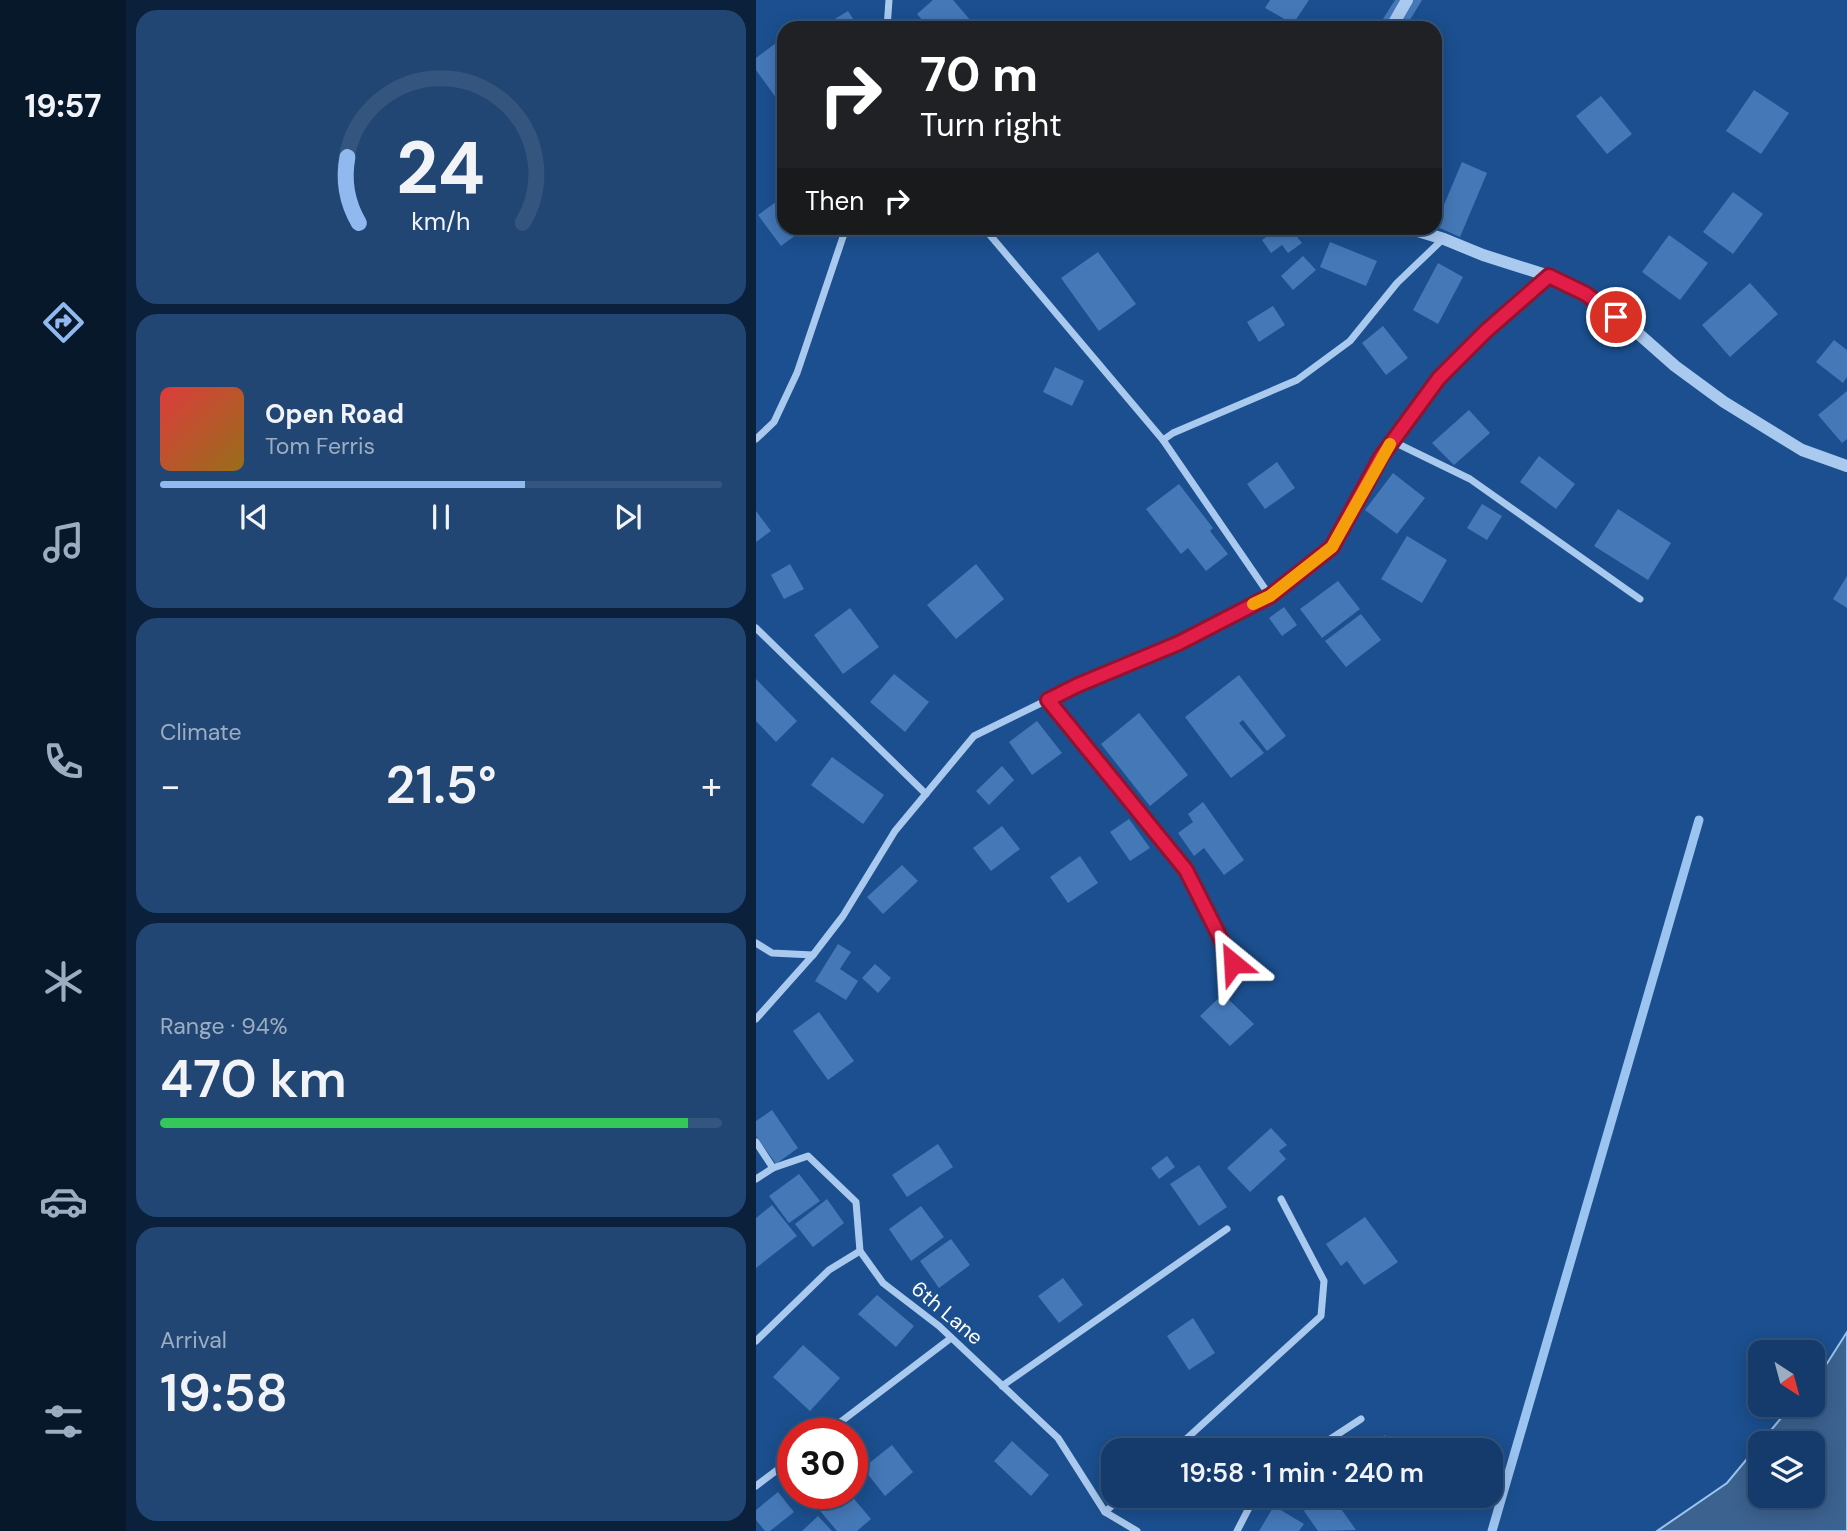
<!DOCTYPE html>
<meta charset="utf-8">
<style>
body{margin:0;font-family:"DM Sans",sans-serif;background:#214673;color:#f1f3f6;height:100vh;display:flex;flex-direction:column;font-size:26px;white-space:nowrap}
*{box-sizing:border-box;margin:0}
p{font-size:23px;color:#9dadc1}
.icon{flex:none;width:38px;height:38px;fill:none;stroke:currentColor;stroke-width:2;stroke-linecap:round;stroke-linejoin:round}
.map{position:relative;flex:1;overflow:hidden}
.sheet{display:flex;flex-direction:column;gap:10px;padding:10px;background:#0b203b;width:630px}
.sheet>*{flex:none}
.hud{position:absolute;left:21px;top:21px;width:665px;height:214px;border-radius:21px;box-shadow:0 4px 18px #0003,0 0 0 2px #33557e;background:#202124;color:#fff;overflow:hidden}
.needle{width:46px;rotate:144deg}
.buttons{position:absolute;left:992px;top:1340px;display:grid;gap:14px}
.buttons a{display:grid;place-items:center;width:77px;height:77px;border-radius:14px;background:#143b6b;box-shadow:0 4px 18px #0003,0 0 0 2px #33557e;font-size:35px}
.speed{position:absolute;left:21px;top:1418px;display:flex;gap:14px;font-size:35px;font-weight:700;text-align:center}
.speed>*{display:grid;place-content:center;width:91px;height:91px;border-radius:50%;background:#143b6b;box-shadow:0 4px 18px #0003,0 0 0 2px #33557e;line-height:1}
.speed .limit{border:10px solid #d22;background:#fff;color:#111}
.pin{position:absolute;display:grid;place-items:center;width:60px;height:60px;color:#fff;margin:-30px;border:4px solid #fff;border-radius:50%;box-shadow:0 2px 7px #0007}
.me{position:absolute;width:77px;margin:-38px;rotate:333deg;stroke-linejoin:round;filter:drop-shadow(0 0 5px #0008)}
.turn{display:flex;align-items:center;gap:24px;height:147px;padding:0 28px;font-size:32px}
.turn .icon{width:91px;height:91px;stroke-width:2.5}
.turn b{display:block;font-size:49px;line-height:60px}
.then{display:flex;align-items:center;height:66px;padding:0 28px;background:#0003;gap:14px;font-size:26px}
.big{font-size:52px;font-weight:600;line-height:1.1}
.sheet .tile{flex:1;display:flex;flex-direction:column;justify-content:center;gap:10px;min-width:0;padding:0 24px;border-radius:21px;background:#214673}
.sheet .dial{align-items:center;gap:0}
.dial svg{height:182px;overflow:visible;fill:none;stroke:#33557e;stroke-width:7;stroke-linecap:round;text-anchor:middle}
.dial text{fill:#f1f3f6;stroke:none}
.song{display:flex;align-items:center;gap:21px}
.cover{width:84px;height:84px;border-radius:10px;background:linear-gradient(135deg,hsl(0 70% 55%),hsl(40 70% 35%))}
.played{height:7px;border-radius:4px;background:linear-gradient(90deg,#90b9f0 65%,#33557e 65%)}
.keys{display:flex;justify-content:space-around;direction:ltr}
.heat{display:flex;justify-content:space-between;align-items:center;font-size:38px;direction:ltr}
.charge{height:10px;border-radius:5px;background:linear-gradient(90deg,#34c759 94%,#33557e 0)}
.trip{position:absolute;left:345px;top:1438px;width:402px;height:70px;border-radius:21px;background:#143b6b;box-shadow:0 4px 18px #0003,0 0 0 2px #33557e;font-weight:600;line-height:70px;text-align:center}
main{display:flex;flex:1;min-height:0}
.tabs{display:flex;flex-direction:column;width:126px;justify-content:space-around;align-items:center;background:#08182b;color:#9dadc1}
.tabs .icon{width:49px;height:49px}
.tabs .on{color:#90b9f0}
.tabs b{font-size:32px;color:#f1f3f6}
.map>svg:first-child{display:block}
</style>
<main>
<nav class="tabs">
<b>19:57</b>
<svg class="icon on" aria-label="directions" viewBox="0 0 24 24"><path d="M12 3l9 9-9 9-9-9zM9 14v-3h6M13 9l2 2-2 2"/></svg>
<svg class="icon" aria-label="music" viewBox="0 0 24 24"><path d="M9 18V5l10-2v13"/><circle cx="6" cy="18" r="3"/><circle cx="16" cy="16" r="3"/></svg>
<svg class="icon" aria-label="phone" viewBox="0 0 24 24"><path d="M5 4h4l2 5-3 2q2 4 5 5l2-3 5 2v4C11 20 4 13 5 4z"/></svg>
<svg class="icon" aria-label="climate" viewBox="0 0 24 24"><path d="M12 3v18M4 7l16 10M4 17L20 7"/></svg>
<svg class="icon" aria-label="car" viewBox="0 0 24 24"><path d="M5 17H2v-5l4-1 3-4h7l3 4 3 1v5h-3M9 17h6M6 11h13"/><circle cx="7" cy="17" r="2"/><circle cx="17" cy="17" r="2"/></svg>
<svg class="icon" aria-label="filters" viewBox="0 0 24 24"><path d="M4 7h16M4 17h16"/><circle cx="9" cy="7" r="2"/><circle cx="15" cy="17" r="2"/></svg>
</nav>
<section class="sheet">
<div class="tile dial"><svg viewBox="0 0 100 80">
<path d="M14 69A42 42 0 1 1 86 69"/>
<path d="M14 69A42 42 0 0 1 9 40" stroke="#90b9f0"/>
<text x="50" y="56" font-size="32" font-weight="700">24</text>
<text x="50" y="72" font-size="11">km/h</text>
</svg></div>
<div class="tile">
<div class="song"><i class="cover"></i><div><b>Open Road</b><p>Tom Ferris</p></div></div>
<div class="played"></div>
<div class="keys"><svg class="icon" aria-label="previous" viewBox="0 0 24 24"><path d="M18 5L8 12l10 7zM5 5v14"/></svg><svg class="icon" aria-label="pause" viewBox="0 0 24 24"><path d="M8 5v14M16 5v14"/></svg><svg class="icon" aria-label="next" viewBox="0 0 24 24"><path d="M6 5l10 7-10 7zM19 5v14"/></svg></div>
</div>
<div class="tile"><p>Climate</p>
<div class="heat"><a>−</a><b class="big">21.5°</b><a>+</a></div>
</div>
<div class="tile"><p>Range · 94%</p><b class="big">470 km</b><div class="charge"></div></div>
<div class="tile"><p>Arrival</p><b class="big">19:58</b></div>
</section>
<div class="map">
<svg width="1091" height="1531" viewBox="0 0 1091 1531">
<rect width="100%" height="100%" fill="#1b4f8f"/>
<path fill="#3c6290" stroke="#9cc4f0" stroke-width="2" fill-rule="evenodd" d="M1091 1332V1531H901L971 1483 1036 1405H1057V1380L1070 1365ZM1004 1444H1057V1496H1004Z"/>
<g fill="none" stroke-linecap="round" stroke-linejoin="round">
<polyline stroke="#9cc4f0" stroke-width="9" points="736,1531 943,820"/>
</g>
<g fill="#4478b7">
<polygon points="177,0 197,0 221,28 173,28 161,14"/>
<polygon points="514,0 553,0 537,24 509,8"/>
<polygon points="639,0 666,0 649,28 634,28 625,22"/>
<polygon points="92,11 103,28 64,28"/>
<polygon points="28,37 28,109 0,70 0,58"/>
<polygon points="998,90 1033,113 1005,154 970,131"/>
<polygon points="845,96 876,134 851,154 820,116"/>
<polygon points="679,141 687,146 679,161"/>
<polygon points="706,162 731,173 704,237 679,226"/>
<polygon points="977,192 1007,214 977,254 947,232"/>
<polygon points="24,199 28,204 28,228 45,228 47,230 25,246 2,215"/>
<polygon points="514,228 534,228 546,243 532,253 526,245 515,253 506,240 517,232"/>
<polygon points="913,235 952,263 924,300 886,272"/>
<polygon points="574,242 621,261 610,286 564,267"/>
<polygon points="342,252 380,304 343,331 305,278"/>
<polygon points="547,256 560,270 537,290 525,276"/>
<polygon points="682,263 707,277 682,324 657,310"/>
<polygon points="994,283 1022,314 974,357 946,325"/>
<polygon points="517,306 529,325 503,342 491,322"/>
<polygon points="627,326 652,358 630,375 606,343"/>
<polygon points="1078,340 1091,350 1091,377 1087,383 1060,362"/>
<polygon points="299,367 328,381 316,406 287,392"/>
<polygon points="1091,391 1091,439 1086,443 1062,415"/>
<polygon points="713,410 734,433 698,465 676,443"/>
<polygon points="783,456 819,484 800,509 764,482"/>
<polygon points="521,462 539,488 509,509 491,484"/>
<polygon points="637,473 669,498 641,534 609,510"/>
<polygon points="423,484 457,528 454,531 472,554 450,571 432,548 425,554 390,509"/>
<polygon points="726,504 746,516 731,540 711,528"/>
<polygon points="862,509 915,543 892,580 838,546"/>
<polygon points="0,511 15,531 0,542"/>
<polygon points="651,536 691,560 666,603 625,579"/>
<polygon points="34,564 48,589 28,599 15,575"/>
<polygon points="220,564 248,599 200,639 171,605"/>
<polygon points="1091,576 1091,608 1077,599"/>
<polygon points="582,581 604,609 566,638 544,609"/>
<polygon points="528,607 541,625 526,636 513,618"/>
<polygon points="94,608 123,647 87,674 58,635"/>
<polygon points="605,614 625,640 590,667 569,641"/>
<polygon points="138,674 173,702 149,732 114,702"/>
<polygon points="483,675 530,736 511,751 487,720 483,723 508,753 475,778 429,717"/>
<polygon points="0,679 41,721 20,742 0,721"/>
<polygon points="383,713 432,775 394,806 345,744"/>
<polygon points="281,721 306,753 276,775 253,742"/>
<polygon points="76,757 128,795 107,824 55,785"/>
<polygon points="246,766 258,780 233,805 220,791"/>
<polygon points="447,802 488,860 468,875 448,848 438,856 422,833 437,822 432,814"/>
<polygon points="373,819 394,848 374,861 354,832"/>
<polygon points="246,826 264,849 235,871 217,848"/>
<polygon points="324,856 342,883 312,903 294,877"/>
<polygon points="146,865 162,881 127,914 111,897"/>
<polygon points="82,944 95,952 84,969 102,981 90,1000 59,981"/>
<polygon points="119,964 135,978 122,993 106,978"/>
<polygon points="467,994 498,1024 474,1046 444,1016"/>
<polygon points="63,1012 98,1061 72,1080 37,1031"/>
<polygon points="16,1110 42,1148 20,1164 0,1136 0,1121"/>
<polygon points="515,1128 531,1145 523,1151 530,1159 494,1192 471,1168"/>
<polygon points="182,1144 197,1167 151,1197 136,1175"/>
<polygon points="411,1156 419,1167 403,1179 395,1168"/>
<polygon points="443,1165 471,1207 443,1226 414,1184"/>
<polygon points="43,1174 64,1201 33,1223 13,1196"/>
<polygon points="71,1199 88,1223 57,1247 39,1224"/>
<polygon points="16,1205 41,1236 0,1268 0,1218"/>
<polygon points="165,1206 188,1237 155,1261 133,1229"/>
<polygon points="609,1217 642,1262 608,1285 591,1261 585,1266 570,1244"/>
<polygon points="195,1239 214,1265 183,1288 164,1261"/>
<polygon points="307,1278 327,1305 303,1323 282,1296"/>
<polygon points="121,1295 158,1326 140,1347 102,1314"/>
<polygon points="437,1318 459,1353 433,1370 411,1336"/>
<polygon points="47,1345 84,1378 54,1411 17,1377"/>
<polygon points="629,1435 637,1451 606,1451 604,1448"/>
<polygon points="256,1441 293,1475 275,1496 238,1461"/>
<polygon points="136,1445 157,1472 129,1496 107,1468"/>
<polygon points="22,1492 38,1512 14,1531 9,1531 0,1520 0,1510"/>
<polygon points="64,1493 93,1493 115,1519 101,1531 81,1531 55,1500"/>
<polygon points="567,1496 576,1496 600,1530 562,1531 548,1511"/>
<polygon points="518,1506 548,1524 543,1531 503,1531"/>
<polygon points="62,1516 76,1531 46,1531"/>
</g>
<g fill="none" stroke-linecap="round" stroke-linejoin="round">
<g stroke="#a9c9ee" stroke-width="7">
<polyline points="131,28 133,0"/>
<polyline points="228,228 407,440 514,596"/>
<polyline points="0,439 18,422 41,373 90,228"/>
<polyline points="407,440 417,433 541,380 594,341 641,283 687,239"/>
<polyline points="636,441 714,479 884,599"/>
<polyline points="0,628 170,794"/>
<polyline points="292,700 430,870 477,963"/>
<polyline points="0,943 16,953 57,955 87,916 139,831 218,736 322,685 423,643 514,596 576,547 625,457 683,378 730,331 793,276"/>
<polyline points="0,1019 57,955"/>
<polyline points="0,1142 17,1168 52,1156 100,1202 104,1251 127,1283 183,1326 302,1438 349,1512 381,1531"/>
<polyline points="0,1179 17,1168"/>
<polyline points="0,1341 73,1270 104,1251"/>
<polyline points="246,1386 471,1229"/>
<polyline points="70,1433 195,1338"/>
<polyline points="417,1451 565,1316 568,1281 525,1199"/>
<polyline points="556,1451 605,1419"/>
<polyline points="0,1486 37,1458"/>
<polyline points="349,1512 367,1496"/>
<polyline points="481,1531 495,1504 501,1496"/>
</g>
<g stroke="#a9c9ee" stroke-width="12">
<polyline points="635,28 651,0"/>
<polyline points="652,228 688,239 727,255 793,276 830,294 876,328 919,366 968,402 1046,450 1091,466"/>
</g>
</g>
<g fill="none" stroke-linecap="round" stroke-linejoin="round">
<g stroke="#92132f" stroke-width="18">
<polyline id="route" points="477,963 430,870 292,700 322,685 423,643 514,596 576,547 625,457 683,378 730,331 793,276 830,294 860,317"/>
</g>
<use href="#route" stroke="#e11d48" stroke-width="12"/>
<polyline stroke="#f59e0b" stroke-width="12" points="497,604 514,596 576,547 634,444"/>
</g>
<g text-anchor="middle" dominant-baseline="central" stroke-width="7" stroke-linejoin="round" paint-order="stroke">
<g font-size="21" fill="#fff" stroke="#1b4f8f">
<text transform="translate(191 1313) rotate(40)">6th Lane</text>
</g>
</g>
</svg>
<div class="buttons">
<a><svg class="needle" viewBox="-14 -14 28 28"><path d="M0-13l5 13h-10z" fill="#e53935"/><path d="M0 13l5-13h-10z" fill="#9dadc1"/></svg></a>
<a><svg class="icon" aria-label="layers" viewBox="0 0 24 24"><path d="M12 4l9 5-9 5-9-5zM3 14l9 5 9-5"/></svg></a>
</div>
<div class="speed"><div class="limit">30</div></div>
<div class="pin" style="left:860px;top:317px;background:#d93025"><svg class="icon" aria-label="arrive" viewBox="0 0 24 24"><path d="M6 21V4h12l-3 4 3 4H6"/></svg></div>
<svg class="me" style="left:477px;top:963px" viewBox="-20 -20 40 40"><path d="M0-17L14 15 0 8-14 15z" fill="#e11d48" stroke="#fff" stroke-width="4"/></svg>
<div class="trip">19:58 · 1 min · 240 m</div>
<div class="hud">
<div class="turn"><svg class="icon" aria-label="right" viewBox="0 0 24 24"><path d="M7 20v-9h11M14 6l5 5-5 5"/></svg><div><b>70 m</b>Turn right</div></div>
<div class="then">Then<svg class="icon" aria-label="right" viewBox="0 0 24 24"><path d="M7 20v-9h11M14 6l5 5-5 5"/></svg></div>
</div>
</div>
</main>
